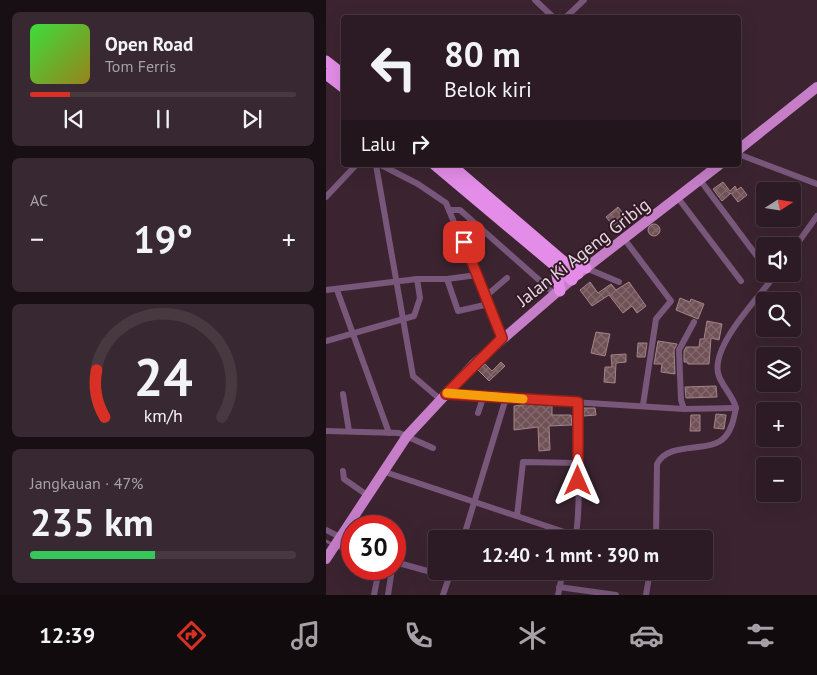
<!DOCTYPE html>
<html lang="id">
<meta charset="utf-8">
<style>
body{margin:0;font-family:"PT Sans",sans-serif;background:#382831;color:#f1f3f6;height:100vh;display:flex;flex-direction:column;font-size:19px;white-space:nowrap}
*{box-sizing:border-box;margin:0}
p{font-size:16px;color:#a6a1a6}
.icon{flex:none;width:28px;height:28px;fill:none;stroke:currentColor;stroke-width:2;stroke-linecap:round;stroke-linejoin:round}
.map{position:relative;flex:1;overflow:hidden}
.side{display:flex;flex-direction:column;gap:12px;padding:12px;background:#180f14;width:326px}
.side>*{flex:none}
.guide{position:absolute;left:15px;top:15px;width:400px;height:152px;border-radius:5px;box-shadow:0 5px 20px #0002,0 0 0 1px #483941;background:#2c1b24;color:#f1f3f6;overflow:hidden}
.needle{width:32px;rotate:78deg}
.fabs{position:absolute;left:430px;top:182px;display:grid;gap:10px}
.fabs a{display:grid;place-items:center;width:45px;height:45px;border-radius:5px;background:#2c1b24;box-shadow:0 5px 20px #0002,0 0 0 1px #483941;font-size:25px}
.speed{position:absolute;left:15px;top:515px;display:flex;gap:10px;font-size:25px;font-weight:700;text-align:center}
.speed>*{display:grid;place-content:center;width:65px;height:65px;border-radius:50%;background:#2c1b24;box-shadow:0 5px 20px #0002,0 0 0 1px #483941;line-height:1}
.speed .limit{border:8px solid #d22;background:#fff;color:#111}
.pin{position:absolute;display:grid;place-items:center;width:42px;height:42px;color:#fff;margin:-21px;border-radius:10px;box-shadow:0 2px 8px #0006}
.me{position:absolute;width:55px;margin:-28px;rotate:0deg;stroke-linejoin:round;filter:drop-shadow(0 0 4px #0008)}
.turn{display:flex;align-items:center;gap:18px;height:105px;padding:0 20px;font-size:22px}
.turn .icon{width:65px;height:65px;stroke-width:2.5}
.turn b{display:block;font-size:35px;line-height:42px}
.then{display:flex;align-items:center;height:48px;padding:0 20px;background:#0003;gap:10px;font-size:19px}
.big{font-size:38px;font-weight:700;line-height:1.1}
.side .widget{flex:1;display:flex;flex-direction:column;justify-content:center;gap:8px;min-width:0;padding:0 18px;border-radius:8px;background:#382831}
.side .dial{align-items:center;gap:0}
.dial svg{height:130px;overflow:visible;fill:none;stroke:#483941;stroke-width:7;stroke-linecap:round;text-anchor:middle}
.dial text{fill:#f1f3f6;stroke:none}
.song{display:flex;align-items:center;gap:15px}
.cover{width:60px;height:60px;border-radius:8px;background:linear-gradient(135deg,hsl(120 70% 55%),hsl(50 70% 35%))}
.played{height:5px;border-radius:2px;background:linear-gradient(90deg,#d93025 15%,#483941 15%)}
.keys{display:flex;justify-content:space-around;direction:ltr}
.heat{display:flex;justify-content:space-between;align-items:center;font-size:28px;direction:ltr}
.charge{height:8px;border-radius:4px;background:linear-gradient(90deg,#34c759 47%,#483941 0)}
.trip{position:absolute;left:102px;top:530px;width:285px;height:50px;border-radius:5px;background:#2c1b24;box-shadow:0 5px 20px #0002,0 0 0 1px #483941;font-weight:700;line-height:50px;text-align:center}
.dock{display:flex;height:80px;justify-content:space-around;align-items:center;background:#120b0e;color:#a6a1a6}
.dock .icon{width:35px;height:35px}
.dock .on{color:#d93025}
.dock b{font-size:22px;color:#f1f3f6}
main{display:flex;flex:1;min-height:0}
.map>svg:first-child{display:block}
</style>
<main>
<section class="side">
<div class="widget">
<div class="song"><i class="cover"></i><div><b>Open Road</b><p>Tom Ferris</p></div></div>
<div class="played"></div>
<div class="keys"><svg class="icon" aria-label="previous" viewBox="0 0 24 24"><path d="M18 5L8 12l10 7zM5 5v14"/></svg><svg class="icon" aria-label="pause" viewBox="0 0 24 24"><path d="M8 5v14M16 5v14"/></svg><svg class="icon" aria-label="next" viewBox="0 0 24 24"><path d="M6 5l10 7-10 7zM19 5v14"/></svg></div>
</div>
<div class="widget"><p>AC</p>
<div class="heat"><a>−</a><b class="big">19°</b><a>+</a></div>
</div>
<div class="widget dial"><svg viewBox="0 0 100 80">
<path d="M14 69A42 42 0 1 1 86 69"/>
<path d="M14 69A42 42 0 0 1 9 40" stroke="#d93025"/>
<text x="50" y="56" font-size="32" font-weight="700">24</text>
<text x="50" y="72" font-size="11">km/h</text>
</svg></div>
<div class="widget"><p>Jangkauan · 47%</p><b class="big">235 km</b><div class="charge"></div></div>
</section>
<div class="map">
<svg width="491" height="595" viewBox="0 0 491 595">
<defs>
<pattern id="building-cross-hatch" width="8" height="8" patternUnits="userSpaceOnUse" patternTransform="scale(1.25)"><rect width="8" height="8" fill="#705256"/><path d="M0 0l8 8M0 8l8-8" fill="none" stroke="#846a6e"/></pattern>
</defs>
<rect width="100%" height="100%" fill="#3b2430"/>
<g fill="url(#building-cross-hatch)" stroke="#a58488">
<polygon points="397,182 404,191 409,186 411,190 415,187 421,195 412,202 405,193 396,201 387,189"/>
<polygon points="292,207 300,217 288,227 280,217"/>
<circle cx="328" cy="230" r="6"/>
<polygon points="264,282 272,293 285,284 290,290 303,282 320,306 311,313 306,306 297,313 283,295 266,306 254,290"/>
<polygon points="354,298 364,302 365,299 378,304 372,319 350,310"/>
<polygon points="381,321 396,324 393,340 385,338 383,364 362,364 361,362 358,362 358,351 360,347 373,347 374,339 378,339"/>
<polygon points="270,332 284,334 279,356 265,353"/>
<polygon points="332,341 351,344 348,350 349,374 335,372 336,364 328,364"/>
<polygon points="312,343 321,343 319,357 311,357"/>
<polygon points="300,354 300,362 290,363 289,383 278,382 279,367 286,367 285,355"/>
<polygon points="175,362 179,366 163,381 152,370 159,364 166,371"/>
<polygon points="390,386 391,397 360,398 359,387"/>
<polygon points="204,404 226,406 226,415 245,415 246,425 223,426 224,450 213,451 212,427 188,430 188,406"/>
<polygon points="257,408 269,408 270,415 258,416"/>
<polygon points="390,414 400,415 398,429 388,428"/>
<polygon points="365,415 374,415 374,431 364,431"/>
</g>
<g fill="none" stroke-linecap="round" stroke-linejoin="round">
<polyline stroke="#79577b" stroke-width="3" points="0,541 8,545"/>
<g stroke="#79577b" stroke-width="6">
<polyline points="209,0 228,18"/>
<polyline points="239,18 258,0"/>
<polyline points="412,154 491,184"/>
<polyline points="50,165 87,376 115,400"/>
<polyline points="55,165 92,184 120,203 176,338"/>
<polyline points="374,180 439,267"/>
<polyline points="0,197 30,165"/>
<polyline points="352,198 415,281"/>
<polyline points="123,210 134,210 230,295"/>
<polyline points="299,240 345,301 330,319 317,405"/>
<polyline points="466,251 491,216"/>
<polyline points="260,268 293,282"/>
<polyline points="121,279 132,311 163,304"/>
<polyline points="0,290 91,279 121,279 151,275"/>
<polyline points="11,290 63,433"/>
<polyline points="160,296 181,278"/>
<polyline points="0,341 88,316 94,298 91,279"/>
<polyline points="17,394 23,431"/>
<polyline points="120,394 358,409 410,408"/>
<polyline points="358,409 355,400 353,350 368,322"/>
<polyline points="152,413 158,395"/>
<polyline points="0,431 73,433 107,448"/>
<polyline points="17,471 18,479 41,495"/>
<polyline points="56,471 259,539"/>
<polyline points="191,516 197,462 252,463"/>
<polyline points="0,530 14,537"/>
<polyline points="137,539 180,398"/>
<path d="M248 539C256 526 252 424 252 402"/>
<path d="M330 539 331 464C343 440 384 454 399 437 406 429 408 418 410 408 407 395 395 386 392 373 386 344 434 296 450 274"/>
<polyline points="9,545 26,550"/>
<polyline points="69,562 123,577"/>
<polyline points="233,587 290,595"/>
<polyline points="48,595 53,569"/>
<polyline points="62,595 66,569"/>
<polyline points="117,595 125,571"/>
<polyline points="232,595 237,571"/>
<polyline points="320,595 324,571"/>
</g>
<g stroke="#c67ec9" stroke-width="10">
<polyline points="412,150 491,87"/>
<polyline points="0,559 81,436 149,363 252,274 393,165"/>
</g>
<g stroke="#e48de8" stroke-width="11">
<polyline points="0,61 18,75"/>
<polyline points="0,74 18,88"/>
<polyline points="109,165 246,280"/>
<polyline points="125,165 252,274"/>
<polyline points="242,262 260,268"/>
<polyline points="229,265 234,291"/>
</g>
</g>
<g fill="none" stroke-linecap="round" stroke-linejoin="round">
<g stroke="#8d1f18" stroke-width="12">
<polyline id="route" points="138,242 176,338 120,394 252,402 252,481"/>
</g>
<use href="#route" stroke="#d93025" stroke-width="9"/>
<polyline stroke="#f59e0b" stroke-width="9" points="121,393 197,399"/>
</g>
<g text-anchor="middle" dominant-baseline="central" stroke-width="4" stroke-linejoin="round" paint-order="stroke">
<g font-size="18" fill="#e7d7df" stroke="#311a26">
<text transform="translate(257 252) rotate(-38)">Jalan Ki Ageng Gribig</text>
</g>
</g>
</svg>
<div class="fabs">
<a><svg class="needle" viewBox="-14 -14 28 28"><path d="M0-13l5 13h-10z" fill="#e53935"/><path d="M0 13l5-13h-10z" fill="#a6a1a6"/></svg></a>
<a><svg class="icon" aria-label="sound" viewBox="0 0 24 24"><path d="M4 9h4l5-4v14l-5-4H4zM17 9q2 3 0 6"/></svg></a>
<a><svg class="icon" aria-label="search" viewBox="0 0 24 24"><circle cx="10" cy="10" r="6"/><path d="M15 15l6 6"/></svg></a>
<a><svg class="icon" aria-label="layers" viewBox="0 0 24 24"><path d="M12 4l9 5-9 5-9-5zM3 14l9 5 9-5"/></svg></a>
<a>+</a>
<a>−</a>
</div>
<div class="speed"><div class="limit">30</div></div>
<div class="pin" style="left:138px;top:242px;background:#d93025"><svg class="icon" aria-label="arrive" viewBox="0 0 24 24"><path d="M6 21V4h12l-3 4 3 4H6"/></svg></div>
<svg class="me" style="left:252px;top:481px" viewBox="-20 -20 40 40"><path d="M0-17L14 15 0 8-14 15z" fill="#d93025" stroke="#fff" stroke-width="4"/></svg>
<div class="trip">12:40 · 1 mnt · 390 m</div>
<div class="guide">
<div class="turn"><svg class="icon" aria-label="left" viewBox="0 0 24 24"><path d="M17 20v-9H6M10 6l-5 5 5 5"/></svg><div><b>80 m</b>Belok kiri</div></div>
<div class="then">Lalu<svg class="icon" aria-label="right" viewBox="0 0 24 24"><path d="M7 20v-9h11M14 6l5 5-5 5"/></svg></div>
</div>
</div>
</main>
<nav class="dock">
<b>12:39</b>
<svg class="icon on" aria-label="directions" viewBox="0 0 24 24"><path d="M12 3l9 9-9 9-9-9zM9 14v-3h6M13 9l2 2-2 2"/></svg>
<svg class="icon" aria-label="music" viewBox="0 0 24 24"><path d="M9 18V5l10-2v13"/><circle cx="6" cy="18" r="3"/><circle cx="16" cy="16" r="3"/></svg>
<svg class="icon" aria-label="phone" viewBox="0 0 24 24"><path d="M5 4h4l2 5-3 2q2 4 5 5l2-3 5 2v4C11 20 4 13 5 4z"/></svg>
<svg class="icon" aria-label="climate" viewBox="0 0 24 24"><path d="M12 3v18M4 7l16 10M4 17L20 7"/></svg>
<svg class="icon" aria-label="car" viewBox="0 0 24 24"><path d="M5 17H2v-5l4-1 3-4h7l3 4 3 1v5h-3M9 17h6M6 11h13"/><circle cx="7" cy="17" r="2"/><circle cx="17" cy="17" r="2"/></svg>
<svg class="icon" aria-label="filters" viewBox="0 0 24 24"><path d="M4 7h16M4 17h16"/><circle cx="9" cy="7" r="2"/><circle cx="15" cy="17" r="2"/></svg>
</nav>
